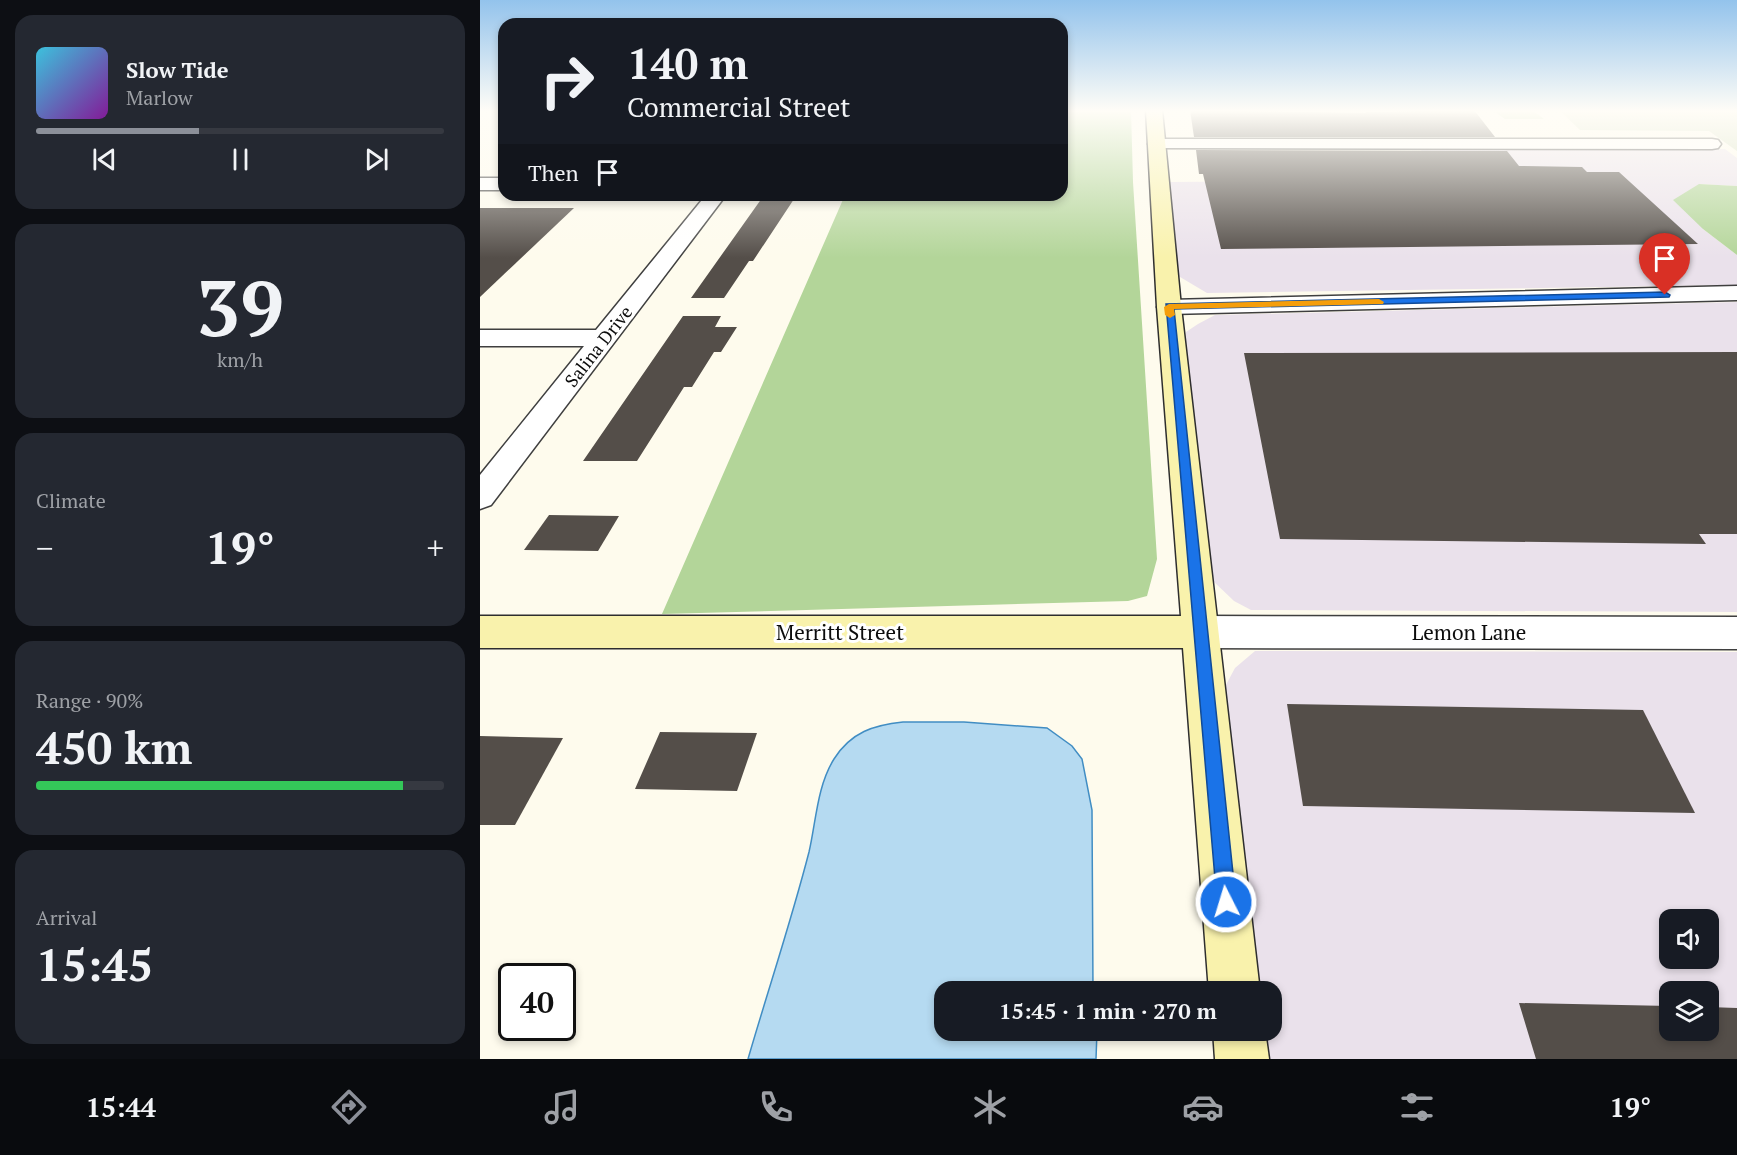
<!DOCTYPE html>
<meta charset="utf-8">
<style>
body{margin:0;font-family:"PT Serif",serif;background:#242831;color:#f1f3f6;height:100vh;display:flex;flex-direction:column;font-size:22px;white-space:nowrap}
*{box-sizing:border-box;margin:0}
p{font-size:20px;color:#9ea1a6}
.icon{flex:none;width:33px;height:33px;fill:none;stroke:currentColor;stroke-width:2;stroke-linecap:round;stroke-linejoin:round}
.map{position:relative;flex:1;overflow:hidden}
.details{display:flex;flex-direction:column;gap:15px;padding:15px;background:#0d0f14;width:480px}
.details>*{flex:none}
.top-card{position:absolute;left:18px;top:18px;width:570px;height:183px;border-radius:18px;box-shadow:0 3px 9px #0003;background:#171b24;color:#f1f3f6;overflow:hidden}
.buttons{position:absolute;left:1179px;top:909px;display:grid;gap:12px}
.buttons a{display:grid;place-items:center;width:60px;height:60px;border-radius:12px;background:#171b24;box-shadow:0 3px 9px #0003;font-size:30px}
.speed{position:absolute;left:18px;top:963px;display:flex;gap:12px;font-size:30px;font-weight:700;text-align:center}
.speed>*{display:grid;place-content:center;width:78px;height:78px;border-radius:50%;background:#171b24;box-shadow:0 3px 9px #0003;line-height:1}
.speed .limit{border:3px solid #111;border-radius:9px;background:#fff;color:#111}
.pin{position:absolute;display:grid;place-items:center;width:51px;height:51px;color:#fff;margin:-62px -26px;border-radius:50% 50% 50% 0;rotate:-45deg;box-shadow:0 0 6px #0007}
.pin .icon{rotate:45deg}
.me{position:absolute;width:66px;margin:-33px;rotate:355deg;stroke-linejoin:round;filter:drop-shadow(0 0 4px #0008)}
.turn{display:flex;align-items:center;gap:21px;height:126px;padding:0 30px;font-size:27px}
.turn .icon{width:78px;height:78px;stroke-width:2.5}
.turn b{display:block;font-size:42px;line-height:51px}
.then{display:flex;align-items:center;height:57px;padding:0 30px;background:#0003;gap:12px;font-size:22px}
.big{font-size:45px;font-weight:700;line-height:1.1}
.details .tile{flex:1;display:flex;flex-direction:column;justify-content:center;gap:9px;min-width:0;padding:0 21px;border-radius:18px;background:#242831}
.details .dial{align-items:center;gap:0}
.dial b{font-size:78px;line-height:1}
.song{display:flex;align-items:center;gap:18px}
.cover{width:72px;height:72px;border-radius:9px;background:linear-gradient(135deg,hsl(190 70% 55%),hsl(290 70% 35%))}
.played{height:6px;border-radius:3px;background:linear-gradient(90deg,#8c9099 40%,#363941 40%)}
.keys{display:flex;justify-content:space-around;direction:ltr}
.heat{display:flex;justify-content:space-between;align-items:center;font-size:33px;direction:ltr}
.charge{height:9px;border-radius:4px;background:linear-gradient(90deg,#34c759 90%,#363941 0)}
.trip{position:absolute;left:454px;top:981px;width:348px;height:60px;border-radius:18px;background:#171b24;box-shadow:0 3px 9px #0003;font-weight:700;line-height:60px;text-align:center}
.tab-bar{display:flex;height:96px;justify-content:space-around;align-items:center;background:#090b0e;color:#9ea1a6}
.tab-bar .icon{width:42px;height:42px}
.tab-bar .selected{color:#8c9099}
.tab-bar b{font-size:27px;color:#f1f3f6}
main{display:flex;flex:1;min-height:0}
.map>svg:first-child{display:block}
</style>
<main>
<section class="details">
<div class="tile">
<div class="song"><i class="cover"></i><div><b>Slow Tide</b><p>Marlow</p></div></div>
<div class="played"></div>
<div class="keys"><svg class="icon" aria-label="previous" viewBox="0 0 24 24"><path d="M18 5L8 12l10 7zM5 5v14"/></svg><svg class="icon" aria-label="pause" viewBox="0 0 24 24"><path d="M8 5v14M16 5v14"/></svg><svg class="icon" aria-label="next" viewBox="0 0 24 24"><path d="M6 5l10 7-10 7zM19 5v14"/></svg></div>
</div>
<div class="tile dial"><b>39</b><p>km/h</p></div>
<div class="tile"><p>Climate</p>
<div class="heat"><a>−</a><b class="big">19°</b><a>+</a></div>
</div>
<div class="tile"><p>Range · 90%</p><b class="big">450 km</b><div class="charge"></div></div>
<div class="tile"><p>Arrival</p><b class="big">15:45</b></div>
</section>
<div class="map">
<svg width="1257" height="1059" viewBox="0 0 1257 1059">
<rect width="100%" height="100%" fill="#fefbed"/>
<g fill="#eae1eb" fill-rule="evenodd">
<polygon points="940,149 1245,149 1257,158 1257,186 1219,184 1223,229 1257,255 1257,285 727,293 695,274 690,182 963,180"/>
<polygon points="1257,302 1257,612 771,610 754,601 731,579 727,566 705,340 706,332 718,324 735,315"/>
<path d="M775 651 1257 652V1059H785L782 1031 792 1030V992L777 991 740 696 755 668ZM1190 920H1228V958H1190ZM1190 992H1228V1030H1190Z"/>
</g>
<g fill="#b3d599">
<polygon points="582,110 651,110 653,182 677,559 667,596 648,601 182,614 365,195 582,195"/>
<polygon points="1012,110 1052,110 1064,119 1025,119"/>
<polygon points="1219,184 1257,186 1257,255 1223,229 1193,200"/>
</g>
<polygon fill="#d3dec0" points="1079,110 1257,110 1257,151 1229,131 1100,130"/>
<path fill="#b5daf1" stroke="#418dc3" stroke-width="1.5" d="M423 722H484L567 728 592 746 602 759 612 810 613 991 465 992V1030L617 1031 616 1059H268C288 990 311 922 329 852 336 822 337 786 354 759 371 732 394 725 423 722Z"/>
<g fill="#544e49">
<polygon points="710,110 886,113 885,112 994,110 1015,137 714,137"/>
<polygon points="716,150 1027,151 1039,166 1102,167 1107,172 1139,172 1218,244 741,249 723,174 719,174"/>
<polygon points="282,198 314,199 273,261 269,261 244,298 211,298"/>
<polygon points="0,208 94,208 0,297"/>
<polygon points="203,316 241,316 235,327 257,327 241,352 234,352 212,387 204,387 157,461 103,461"/>
<polygon points="1257,352 1257,534 1219,534 1226,544 800,539 764,353"/>
<polygon points="69,515 139,516 118,551 44,550"/>
<polygon points="807,704 1163,710 1215,813 823,806"/>
<polygon points="180,732 277,733 257,791 155,789"/>
<polygon points="0,736 83,738 35,825 0,825"/>
<polygon points="1039,1003 1190,1006 1190,1030 1228,1030 1228,1007 1257,1008 1257,1059 1056,1059"/>
</g>
<g fill="none" stroke-linecap="round" stroke-linejoin="round">
<g stroke="#3f3f3f" stroke-width="3">
<g id="street">
<polygon points="677,139 1232,139 1238,140 1241,144 1238,148 1232,149 671,148 668,144 671,140"/>
<rect x="0" y="178" width="24" height="12"/>
<polygon points="226,195 246,195 11,505 0,509 0,475 104,346 0,346 0,330 116,330"/>
<polygon points="1257,286 1257,300 689,314 680,312 677,307 680,302 689,300"/>
<polygon points="720,616 1257,617 1257,649 720,648 707,643 701,632 707,621"/>
</g>
</g>
<g stroke="#2e2e2e" stroke-width="3">
<g id="secondary">
<polygon points="666,110 682,110 701,307 780,992 729,992 703,648 0,648 0,616 701,616 677,307"/>
<polygon points="733,1030 785,1030 789,1059 735,1059"/>
</g>
</g>
<use href="#street" fill="#fff" fill-rule="evenodd"/>
<use href="#secondary" fill="#f9f2ac" fill-rule="evenodd"/>
</g>
<linearGradient id="sky" x2="0" y2="1"><stop stop-color="#93c3ec"/><stop offset="0.43" stop-color="#fffdf7"/><stop offset="1" stop-color="#fffdf7" stop-opacity="0"/></linearGradient>
<rect width="1257" height="258" fill="url(#sky)"/>
<polygon fill="#1a73e8" stroke="#114b97" stroke-width="1.5" points="1185,292 1190,295 1189,297 694,309 756,902 753,909 746,911 739,909 737,902 686,304"/>
<polygon fill="#f59e0b" points="899,299 904,302 903,304 694,309 695,315 690,318 685,315 684,307 689,304"/>
<g text-anchor="middle" dominant-baseline="central" stroke-width="6" stroke-linejoin="round" paint-order="stroke">
<g font-size="18" fill="#0c0c0c" stroke="#fff">
<text transform="translate(118 346) rotate(-52)">Salina Drive</text>
</g>
<g font-size="21" fill="#0c0c0c" stroke="#fff">
<text x="360" y="632">Merritt Street</text>
<text x="989" y="632">Lemon Lane</text>
</g>
</g>
</svg>
<div class="buttons">
<a><svg class="icon" aria-label="sound" viewBox="0 0 24 24"><path d="M4 9h4l5-4v14l-5-4H4zM17 9q2 3 0 6"/></svg></a>
<a><svg class="icon" aria-label="layers" viewBox="0 0 24 24"><path d="M12 4l9 5-9 5-9-5zM3 14l9 5 9-5"/></svg></a>
</div>
<div class="speed"><div class="limit">40</div></div>
<div class="pin" style="left:1185px;top:295px;background:#d93025"><svg class="icon" aria-label="arrive" viewBox="0 0 24 24"><path d="M6 21V4h12l-3 4 3 4H6"/></svg></div>
<svg class="me" style="left:746px;top:902px" viewBox="-20 -20 40 40"><circle r="17" fill="#1a73e8" stroke="#fff" stroke-width="3"/><path d="M0-11L8 9 0 5-8 9z" fill="#fff"/></svg>
<div class="trip">15:45 · 1 min · 270 m</div>
<div class="top-card">
<div class="turn"><svg class="icon" aria-label="right" viewBox="0 0 24 24"><path d="M7 20v-9h11M14 6l5 5-5 5"/></svg><div><b>140 m</b>Commercial Street</div></div>
<div class="then">Then<svg class="icon" aria-label="arrive" viewBox="0 0 24 24"><path d="M6 21V4h12l-3 4 3 4H6"/></svg></div>
</div>
</div>
</main>
<nav class="tab-bar">
<b>15:44</b>
<svg class="icon selected" aria-label="directions" viewBox="0 0 24 24"><path d="M12 3l9 9-9 9-9-9zM9 14v-3h6M13 9l2 2-2 2"/></svg>
<svg class="icon" aria-label="music" viewBox="0 0 24 24"><path d="M9 18V5l10-2v13"/><circle cx="6" cy="18" r="3"/><circle cx="16" cy="16" r="3"/></svg>
<svg class="icon" aria-label="phone" viewBox="0 0 24 24"><path d="M5 4h4l2 5-3 2q2 4 5 5l2-3 5 2v4C11 20 4 13 5 4z"/></svg>
<svg class="icon" aria-label="climate" viewBox="0 0 24 24"><path d="M12 3v18M4 7l16 10M4 17L20 7"/></svg>
<svg class="icon" aria-label="car" viewBox="0 0 24 24"><path d="M5 17H2v-5l4-1 3-4h7l3 4 3 1v5h-3M9 17h6M6 11h13"/><circle cx="7" cy="17" r="2"/><circle cx="17" cy="17" r="2"/></svg>
<svg class="icon" aria-label="filters" viewBox="0 0 24 24"><path d="M4 7h16M4 17h16"/><circle cx="9" cy="7" r="2"/><circle cx="15" cy="17" r="2"/></svg>
<b>19°</b>
</nav>
